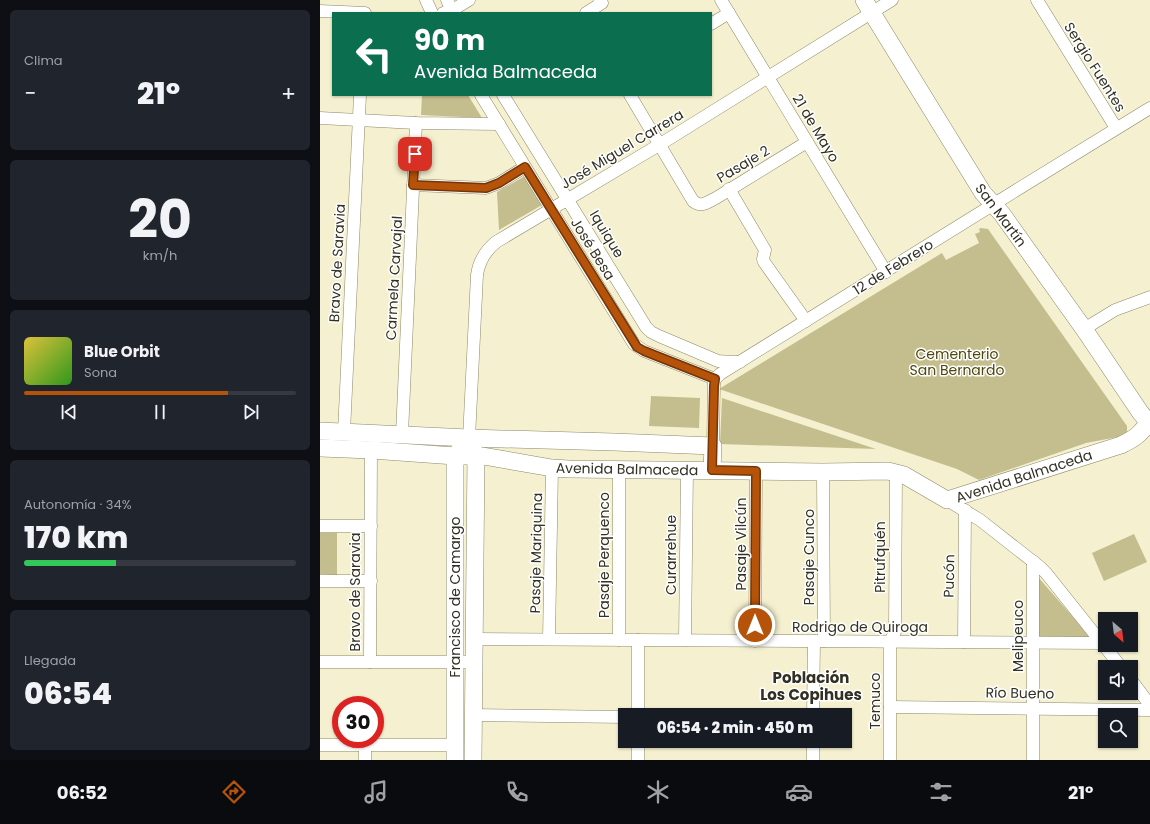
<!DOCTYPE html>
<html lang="es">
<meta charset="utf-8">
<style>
body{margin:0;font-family:Poppins,sans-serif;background:#20242c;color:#f1f3f6;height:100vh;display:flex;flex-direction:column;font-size:15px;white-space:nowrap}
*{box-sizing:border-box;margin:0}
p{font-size:13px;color:#9ea1a6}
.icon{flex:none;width:22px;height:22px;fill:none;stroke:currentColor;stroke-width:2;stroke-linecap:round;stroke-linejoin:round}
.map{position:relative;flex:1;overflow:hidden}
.sheet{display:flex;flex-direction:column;gap:10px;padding:10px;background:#0d0f14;width:320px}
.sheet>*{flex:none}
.banner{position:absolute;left:12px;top:12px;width:380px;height:84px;border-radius:0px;box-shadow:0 1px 3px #0004;background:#0b6e4f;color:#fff;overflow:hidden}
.needle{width:26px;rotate:152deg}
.tools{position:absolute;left:778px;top:612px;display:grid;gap:8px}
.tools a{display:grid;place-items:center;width:40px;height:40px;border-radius:0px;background:#171b24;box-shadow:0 1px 3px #0004;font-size:20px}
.speed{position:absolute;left:12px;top:696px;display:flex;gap:8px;font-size:20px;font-weight:700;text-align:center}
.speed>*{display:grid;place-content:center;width:52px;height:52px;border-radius:50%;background:#171b24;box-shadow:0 1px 3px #0004;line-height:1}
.speed .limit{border:6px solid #d22;background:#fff;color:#111}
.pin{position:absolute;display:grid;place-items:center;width:34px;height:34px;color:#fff;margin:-17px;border-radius:8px;box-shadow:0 2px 6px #0006}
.me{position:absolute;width:44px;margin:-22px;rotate:0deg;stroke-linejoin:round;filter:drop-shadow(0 0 3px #0008)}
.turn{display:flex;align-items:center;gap:14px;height:84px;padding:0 16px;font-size:18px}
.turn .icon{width:52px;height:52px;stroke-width:2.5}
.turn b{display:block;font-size:28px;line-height:34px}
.big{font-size:30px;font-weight:800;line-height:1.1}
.sheet .widget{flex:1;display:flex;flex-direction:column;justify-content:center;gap:6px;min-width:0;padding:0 14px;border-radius:6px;background:#20242c}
.sheet .dial{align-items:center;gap:0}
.dial b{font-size:52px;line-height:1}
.song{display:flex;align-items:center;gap:12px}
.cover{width:48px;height:48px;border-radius:6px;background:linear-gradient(135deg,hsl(50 70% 55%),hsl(110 70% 35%))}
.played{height:4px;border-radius:2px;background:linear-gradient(90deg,#b45309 75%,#363941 75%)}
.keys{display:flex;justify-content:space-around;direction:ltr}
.heat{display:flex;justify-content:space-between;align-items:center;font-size:22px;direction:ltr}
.charge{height:6px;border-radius:3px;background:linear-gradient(90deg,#34c759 34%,#363941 0)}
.trip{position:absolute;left:298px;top:708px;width:234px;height:40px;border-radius:0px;background:#171b24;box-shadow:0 1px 3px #0004;font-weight:800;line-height:40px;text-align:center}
.dock{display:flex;height:64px;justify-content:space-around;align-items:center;background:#090b0e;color:#9ea1a6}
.dock .icon{width:28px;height:28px}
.dock .current{color:#b45309}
.dock b{font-size:18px;color:#f1f3f6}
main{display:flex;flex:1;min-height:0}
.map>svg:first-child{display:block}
</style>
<main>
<section class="sheet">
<div class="widget"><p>Clima</p>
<div class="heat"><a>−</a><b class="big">21°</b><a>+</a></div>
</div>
<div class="widget dial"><b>20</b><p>km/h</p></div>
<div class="widget">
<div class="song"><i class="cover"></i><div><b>Blue Orbit</b><p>Sona</p></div></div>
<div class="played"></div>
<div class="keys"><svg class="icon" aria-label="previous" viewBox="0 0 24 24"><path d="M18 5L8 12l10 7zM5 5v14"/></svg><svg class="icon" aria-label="pause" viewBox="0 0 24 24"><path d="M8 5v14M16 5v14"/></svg><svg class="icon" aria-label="next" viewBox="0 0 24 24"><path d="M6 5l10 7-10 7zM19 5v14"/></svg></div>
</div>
<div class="widget"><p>Autonomía · 34%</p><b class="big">170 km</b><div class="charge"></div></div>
<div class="widget"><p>Llegada</p><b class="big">06:54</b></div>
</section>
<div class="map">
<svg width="830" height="760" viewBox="0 0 830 760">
<rect width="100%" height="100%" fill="#f5f1d0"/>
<g fill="#c4be8e">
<polygon points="102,95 148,95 162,118 101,115"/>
<polygon points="205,176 222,205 179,230 177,192"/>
<polygon points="661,228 668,229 807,426 807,432 803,436 766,443 659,480 637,469 399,389 622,253 626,260 659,243 655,234 660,232 659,229"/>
<polygon points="331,396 380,398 379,428 329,426"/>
<polygon points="402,398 556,449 400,444"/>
<polygon points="0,533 17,533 17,575 0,574"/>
<polygon points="814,534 827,562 784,581 772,553"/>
<polygon points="718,577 772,639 719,637"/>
</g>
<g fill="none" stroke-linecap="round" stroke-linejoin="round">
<g stroke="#8b8869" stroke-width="13">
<g id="street">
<polyline points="106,0 112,13"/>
<polyline points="127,0 133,13"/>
<polyline points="401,0 566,272"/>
<polyline points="717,0 796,128"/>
<polyline points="0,11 45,13"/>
<polyline points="123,13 131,11 149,0"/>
<polyline points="266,13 282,3 280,0"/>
<polyline points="391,24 409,13"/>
<polyline points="161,95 314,344 324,351 395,379"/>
<polyline points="183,95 326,327 331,332 339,336 398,361 411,362 420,362"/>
<path d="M310 95 373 201C381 208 388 202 396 198L487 142"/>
<polyline points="0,118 96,123 179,124"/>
<polyline points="93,185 166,188 179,183 205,167"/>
<polyline points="409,189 445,250 443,259 444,262 486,321"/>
<polyline points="764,329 795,310 830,297"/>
<polyline points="24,432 40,95"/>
<polyline points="82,434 96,123"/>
<path d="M149 438 157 275C159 261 165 251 176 242L339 145 572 0"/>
<polyline points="393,446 394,383 395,379 400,374 695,191 830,108"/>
<polyline points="503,472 504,641"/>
<polyline points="627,500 660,520 720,567 726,573 801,667"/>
<polyline points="0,526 51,526"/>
<polyline points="0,581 51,581"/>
<polyline points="154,639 782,643"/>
<polyline points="229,639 232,468"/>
<polyline points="299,640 299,469"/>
<polyline points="318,640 318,715"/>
<polyline points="365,640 367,470"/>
<polyline points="435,641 436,471"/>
<polyline points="644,642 645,510"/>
<polyline points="0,662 154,662"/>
<polyline points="50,662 51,450"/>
<polyline points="811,680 830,705"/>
<polyline points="570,707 830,710"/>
<polyline points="153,715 305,717"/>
<polyline points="493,715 494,641"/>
<polyline points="318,741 318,760"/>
<polyline points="0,745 135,745"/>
<polyline points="45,760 45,745"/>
<polyline points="493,760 493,741"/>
<polyline points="570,760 570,642 575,632 576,472"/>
<polyline points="713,760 713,561"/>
</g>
</g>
<g stroke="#8b8869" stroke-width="18">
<g id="secondary">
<polyline points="544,0 663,193 682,214 764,329 820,412 824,417 830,421"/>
<polyline points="0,431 149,438 294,442 393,446 392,470"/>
<polyline points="152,447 156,456 153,760"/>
<path d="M0 448 51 450 135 456H163L232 468 249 469 503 472 568 471 584 475 627 500 801 445C816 438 820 434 830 421"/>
<polyline points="135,760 135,456 142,447"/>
</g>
</g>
<use href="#street" stroke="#fff" stroke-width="12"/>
<use href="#secondary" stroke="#fff" stroke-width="17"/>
</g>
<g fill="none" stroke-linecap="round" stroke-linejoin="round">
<g stroke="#753606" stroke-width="10">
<polyline id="route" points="95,154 93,185 166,188 179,183 205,167 317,347 324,351 395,379 394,386 392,470 436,471 435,625"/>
</g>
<use href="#route" stroke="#b45309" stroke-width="7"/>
</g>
<g text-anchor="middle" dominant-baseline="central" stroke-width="3" stroke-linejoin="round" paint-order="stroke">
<g font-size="14" fill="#313023" stroke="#fff">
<text transform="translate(775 67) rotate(58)">Sergio Fuentes</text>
<text transform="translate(496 128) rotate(59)">21 de Mayo</text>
<text transform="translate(302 149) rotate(-31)">José Miguel Carrera</text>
<text transform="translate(423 164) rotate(-31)">Pasaje 2</text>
<text transform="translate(681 215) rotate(53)">San Martín</text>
<text transform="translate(287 234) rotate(59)">Iquique</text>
<text transform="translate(273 249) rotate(58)">José Besa</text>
<text transform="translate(17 263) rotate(-87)">Bravo de Saravia</text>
<text transform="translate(573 267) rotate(-32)">12 de Febrero</text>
<text transform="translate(74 278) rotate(-87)">Carmela Carvajal</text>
<text transform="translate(307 469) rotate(1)">Avenida Balmaceda</text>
<text transform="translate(704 476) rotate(-18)">Avenida Balmaceda</text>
<text transform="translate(421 544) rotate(-90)">Pasaje Vilcún</text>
<text transform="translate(216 553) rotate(-89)">Pasaje Mariquina</text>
<text transform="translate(284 555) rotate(-90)">Pasaje Perquenco</text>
<text transform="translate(351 555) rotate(-90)">Curarrehue</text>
<text transform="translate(489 557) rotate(-90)">Pasaje Cunco</text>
<text transform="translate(560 557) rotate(-90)">Pitrufquén</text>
<text transform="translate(629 576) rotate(-89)">Pucón</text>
<text transform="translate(35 592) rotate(-90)">Bravo de Saravia</text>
<text transform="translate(135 597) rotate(-90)">Francisco de Camargo</text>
<text x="540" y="627">Rodrigo de Quiroga</text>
<text transform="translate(698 636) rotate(-90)">Melipeuco</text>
<text transform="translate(700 693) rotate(1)">Río Bueno</text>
<text transform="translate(555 701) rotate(-90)">Temuco</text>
</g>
<g font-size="14" fill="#4e470b" stroke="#fff">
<text x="637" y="354">Cementerio<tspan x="637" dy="16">San Bernardo</tspan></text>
</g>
<g font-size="15" font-weight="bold" fill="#313023" stroke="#fff">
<text x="491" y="677">Población<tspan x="491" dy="17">Los Copihues</tspan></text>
</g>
</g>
</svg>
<div class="tools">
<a><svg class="needle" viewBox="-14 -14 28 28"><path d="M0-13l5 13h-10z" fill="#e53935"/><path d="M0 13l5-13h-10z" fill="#9ea1a6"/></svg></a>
<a><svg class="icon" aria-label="sound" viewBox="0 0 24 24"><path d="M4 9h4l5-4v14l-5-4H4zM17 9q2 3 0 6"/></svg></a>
<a><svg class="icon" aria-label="search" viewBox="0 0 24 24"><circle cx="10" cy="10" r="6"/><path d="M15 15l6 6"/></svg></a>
</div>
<div class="speed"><div class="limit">30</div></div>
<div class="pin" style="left:95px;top:154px;background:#d93025"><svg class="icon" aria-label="arrive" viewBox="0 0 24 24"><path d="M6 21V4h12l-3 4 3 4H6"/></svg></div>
<svg class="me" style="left:435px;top:625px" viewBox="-20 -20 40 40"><circle r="17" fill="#b45309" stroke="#fff" stroke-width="3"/><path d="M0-11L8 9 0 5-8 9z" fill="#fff"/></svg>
<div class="trip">06:54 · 2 min · 450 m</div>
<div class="banner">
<div class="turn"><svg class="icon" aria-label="left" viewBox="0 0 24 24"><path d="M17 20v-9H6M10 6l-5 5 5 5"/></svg><div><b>90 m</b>Avenida Balmaceda</div></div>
</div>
</div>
</main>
<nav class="dock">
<b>06:52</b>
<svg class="icon current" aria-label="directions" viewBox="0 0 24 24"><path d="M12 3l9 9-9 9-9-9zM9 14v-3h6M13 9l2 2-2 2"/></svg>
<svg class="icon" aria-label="music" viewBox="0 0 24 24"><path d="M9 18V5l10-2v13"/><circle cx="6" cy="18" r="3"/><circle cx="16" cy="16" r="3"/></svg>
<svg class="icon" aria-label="phone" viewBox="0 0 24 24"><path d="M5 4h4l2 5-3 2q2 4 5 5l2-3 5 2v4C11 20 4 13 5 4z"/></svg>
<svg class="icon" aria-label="climate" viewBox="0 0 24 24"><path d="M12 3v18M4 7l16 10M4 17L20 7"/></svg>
<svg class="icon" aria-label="car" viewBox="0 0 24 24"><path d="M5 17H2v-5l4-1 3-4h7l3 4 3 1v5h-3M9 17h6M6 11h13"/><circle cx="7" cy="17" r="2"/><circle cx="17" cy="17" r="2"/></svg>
<svg class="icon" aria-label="filters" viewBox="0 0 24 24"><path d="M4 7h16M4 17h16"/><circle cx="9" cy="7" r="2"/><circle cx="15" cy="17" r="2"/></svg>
<b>21°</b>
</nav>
